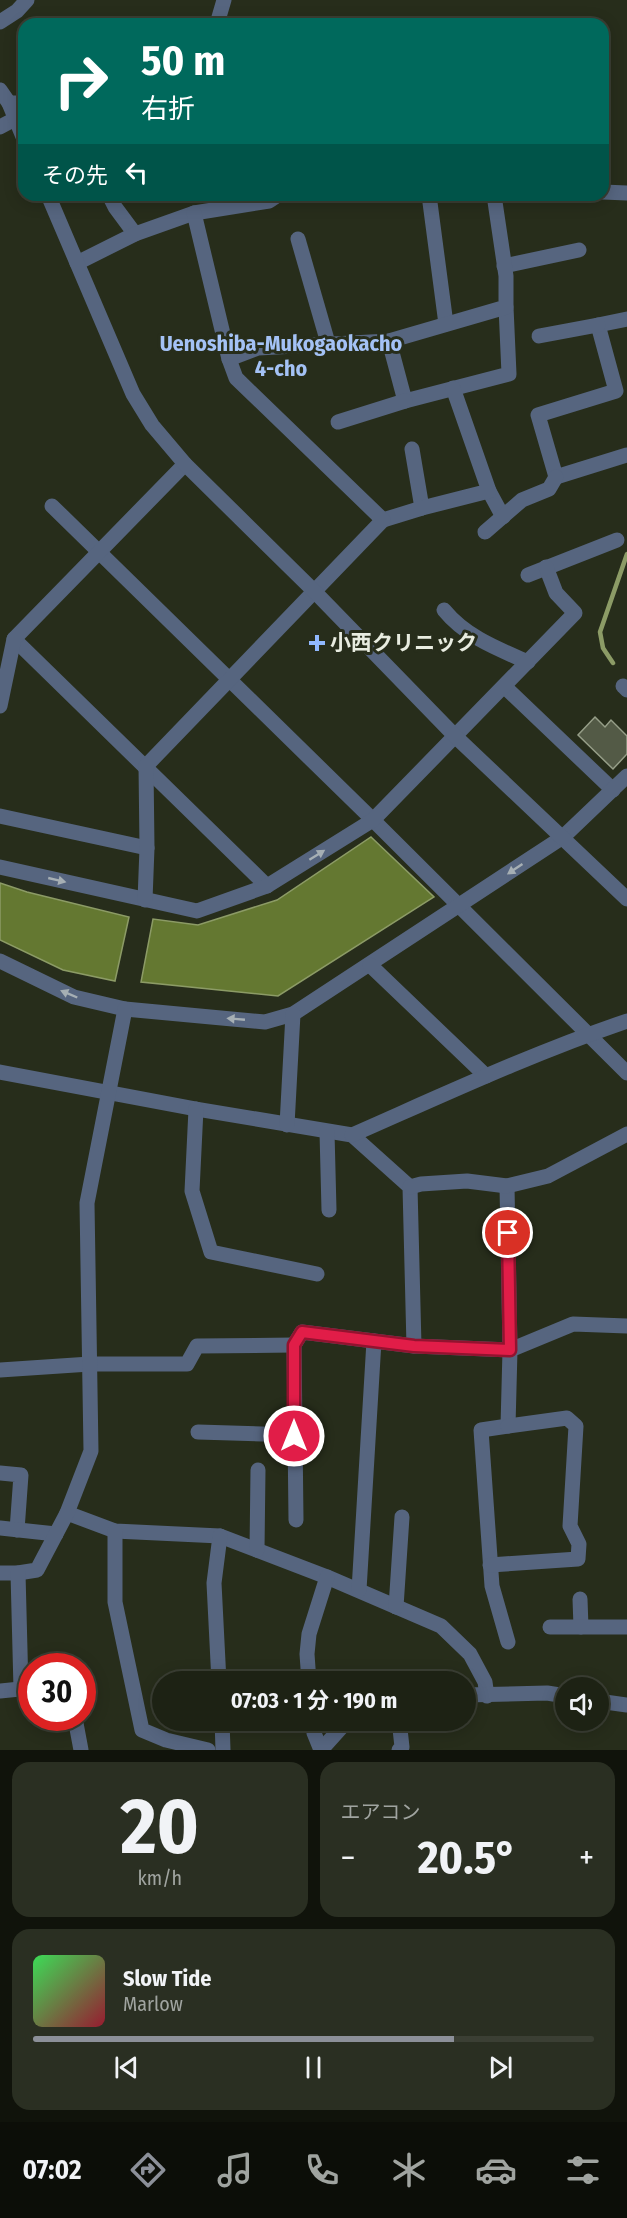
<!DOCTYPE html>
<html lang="ja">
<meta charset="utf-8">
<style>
body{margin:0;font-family:"Fira Sans Condensed","Noto Sans JP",sans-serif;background:#2a2f22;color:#f1f3f6;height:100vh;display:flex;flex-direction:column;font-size:22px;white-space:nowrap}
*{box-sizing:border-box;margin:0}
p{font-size:20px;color:#a0a4a0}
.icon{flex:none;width:33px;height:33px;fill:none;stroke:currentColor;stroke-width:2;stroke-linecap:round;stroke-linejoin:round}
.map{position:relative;height:1750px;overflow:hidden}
.drawer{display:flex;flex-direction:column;gap:12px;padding:12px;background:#10130b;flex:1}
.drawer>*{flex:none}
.top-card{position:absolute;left:18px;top:18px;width:591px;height:183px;border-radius:18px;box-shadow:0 3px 15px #0003,0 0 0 2px #3b3f34;background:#00695c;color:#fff;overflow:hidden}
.controls{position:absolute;left:555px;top:1677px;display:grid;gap:12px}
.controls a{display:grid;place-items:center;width:54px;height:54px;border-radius:50%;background:#1d2214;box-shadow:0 3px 15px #0003,0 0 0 2px #3b3f34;font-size:30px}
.speed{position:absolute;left:18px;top:1653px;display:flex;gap:12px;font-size:30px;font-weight:700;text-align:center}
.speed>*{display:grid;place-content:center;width:78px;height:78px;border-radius:50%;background:#1d2214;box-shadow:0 3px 15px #0003,0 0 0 2px #3b3f34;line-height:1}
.speed .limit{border:9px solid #d22;background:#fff;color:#111}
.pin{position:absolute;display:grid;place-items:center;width:51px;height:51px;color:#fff;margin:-26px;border:3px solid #fff;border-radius:50%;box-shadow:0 2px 6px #0007}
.me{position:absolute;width:66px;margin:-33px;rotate:0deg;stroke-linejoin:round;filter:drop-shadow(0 0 4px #0008)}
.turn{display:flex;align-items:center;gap:21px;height:126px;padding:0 24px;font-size:27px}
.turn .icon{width:78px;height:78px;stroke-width:2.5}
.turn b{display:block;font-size:42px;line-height:51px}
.then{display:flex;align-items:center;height:57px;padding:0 24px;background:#0003;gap:12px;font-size:22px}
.big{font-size:45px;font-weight:700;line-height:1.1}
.drawer .tile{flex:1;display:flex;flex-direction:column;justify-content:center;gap:9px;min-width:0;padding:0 21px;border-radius:18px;background:#2a2f22}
.drawer .dial{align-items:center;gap:0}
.dial b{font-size:78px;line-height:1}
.song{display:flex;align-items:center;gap:18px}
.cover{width:72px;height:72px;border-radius:9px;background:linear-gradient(135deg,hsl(130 70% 55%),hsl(350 70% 35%))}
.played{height:6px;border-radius:3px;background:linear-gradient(90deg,#8c9099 75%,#3b3f34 75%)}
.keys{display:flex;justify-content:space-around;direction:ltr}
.heat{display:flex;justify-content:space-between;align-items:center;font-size:33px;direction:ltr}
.drawer .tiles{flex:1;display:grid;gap:12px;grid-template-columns:1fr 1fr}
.tile:last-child{grid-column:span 2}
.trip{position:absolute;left:152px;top:1671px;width:324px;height:60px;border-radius:30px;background:#1d2214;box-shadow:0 3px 15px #0003,0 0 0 2px #3b3f34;font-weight:700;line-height:60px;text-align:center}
.tab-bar{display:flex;height:96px;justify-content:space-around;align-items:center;background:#0c0e08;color:#a0a4a0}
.tab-bar .icon{width:42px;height:42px}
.tab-bar .on{color:#8c9099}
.tab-bar b{font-size:27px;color:#f1f3f6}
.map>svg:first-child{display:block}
</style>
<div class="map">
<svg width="627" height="1750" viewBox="0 0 627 1750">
<rect width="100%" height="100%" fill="#272d1b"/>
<g fill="#647831" stroke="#8c9b66" stroke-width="1.5">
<polygon points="371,837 434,897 278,996 141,982 153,919 198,925 277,900"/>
<polygon points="0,883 27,892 129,917 115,981 63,970 0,940"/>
</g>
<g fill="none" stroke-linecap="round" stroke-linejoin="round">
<polyline stroke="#8c9b66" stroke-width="4.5" points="613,663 603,648 600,632 627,554"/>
</g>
<polygon fill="#535a46" stroke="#969e88" stroke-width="1.5" points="595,717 605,727 611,720 627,736 627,754 613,769 578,735"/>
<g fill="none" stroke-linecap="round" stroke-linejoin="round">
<g stroke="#56657f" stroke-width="15">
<polyline points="219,17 224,0"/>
<polyline points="0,22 17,11 27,0"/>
<polyline points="9,103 24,103"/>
<polyline points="0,127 15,119"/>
<polyline points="603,192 627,193"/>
<polyline points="109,195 115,207 135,234"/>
<polyline points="429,195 446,324"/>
<polyline points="298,239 328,343"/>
<polyline points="77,263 135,234 194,213 269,201 278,195"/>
<polyline points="504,266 579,250"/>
<polyline points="627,319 598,325 616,391 538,415 556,477 627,455"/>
<polyline points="539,336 598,325"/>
<polyline points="389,341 405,401 509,374 506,307"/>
<polyline points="229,359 258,348 389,341 506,307 506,276 494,195"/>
<polyline points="338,422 405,401"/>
<polyline points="412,449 422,508"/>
<polyline points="489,491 503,517"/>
<polyline points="52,506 373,820 627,1073"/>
<polyline points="383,520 422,508 489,491 453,388"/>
<polyline points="485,532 522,500 549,489 556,477"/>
<polyline points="528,575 617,540"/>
<path d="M444 610C466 637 498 649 528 662"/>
<polyline points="14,639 267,886"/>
<polyline points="623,686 627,690"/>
<polyline points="505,687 613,790"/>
<polyline points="0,706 14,639 185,464"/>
<polyline points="0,816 147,848"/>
<polyline points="0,867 197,911 267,886 373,820 575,613 556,593 546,567"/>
<polyline points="145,900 147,848 146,766 383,520 236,378 229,359 194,213"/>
<polyline points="0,961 74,997 125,1009 265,1022 293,1014 563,837 627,776"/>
<polyline points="370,965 486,1076"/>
<polyline points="0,1072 196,1109 352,1135 410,1187 414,1346"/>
<polyline points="196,1109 192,1191 211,1252 317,1274"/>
<polyline points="287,1125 293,1014"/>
<polyline points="327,1132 329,1210"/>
<path d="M352 1135C443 1095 533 1053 627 1021"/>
<polyline points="507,1186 510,1350 508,1426 481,1430 492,1586 508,1642"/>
<polyline points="410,1187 421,1184 467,1181 507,1186 548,1176 627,1134"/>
<polyline points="0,1370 90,1364 187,1364 197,1346 294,1345"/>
<polyline points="198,1432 294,1435"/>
<polyline points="0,1473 21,1475 17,1530"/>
<polyline points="67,1513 115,1531 220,1536 327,1577 441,1626 470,1654 485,1682 487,1696"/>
<polyline points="296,1520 294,1345 302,1332 414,1346 510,1350 573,1324 627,1326"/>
<polyline points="0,1528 56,1534"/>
<polyline points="115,1531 115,1602 142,1730 166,1740 208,1750"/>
<polyline points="257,1550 258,1470"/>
<polyline points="490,1565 578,1559 579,1544 570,1526 576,1426 567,1418 508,1426"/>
<polyline points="0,1573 18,1573 37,1570 67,1513 91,1451 87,1203 125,1009"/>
<polyline points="18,1573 21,1689"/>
<polyline points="359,1590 374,1341"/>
<polyline points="580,1599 581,1627"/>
<polyline points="396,1607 402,1517"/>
<polyline points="550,1627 627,1627"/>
<polyline points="219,1682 214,1583 220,1536"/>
<polyline points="309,1682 307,1654 309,1634 327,1577"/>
<polyline points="0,1691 30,1688"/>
<polyline points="465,1695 547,1693 566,1696"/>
<polyline points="598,1701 627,1705"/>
<polyline points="75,1718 81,1750"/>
<polyline points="222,1720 223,1750"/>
<polyline points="313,1720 314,1733 321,1750"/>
<polyline points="321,1750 348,1720"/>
<polyline points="399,1750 402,1747 399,1720"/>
</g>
<g stroke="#56657f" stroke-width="15">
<polyline points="0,90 9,103 24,139"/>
<polyline points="48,195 133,394 152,425 185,464 315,592 456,737 627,899"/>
</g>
</g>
<defs><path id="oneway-solid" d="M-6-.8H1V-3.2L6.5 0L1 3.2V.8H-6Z" transform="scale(1.5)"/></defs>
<g fill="#a6afb4">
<use href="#oneway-solid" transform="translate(317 855) rotate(-32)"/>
<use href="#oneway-solid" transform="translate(515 869) rotate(146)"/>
<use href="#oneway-solid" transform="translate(57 880) rotate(13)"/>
<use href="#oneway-solid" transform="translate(69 994) rotate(-157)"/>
<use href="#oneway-solid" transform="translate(236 1019) rotate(-175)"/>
</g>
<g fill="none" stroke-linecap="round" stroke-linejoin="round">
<g stroke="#92132f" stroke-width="15">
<polyline id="route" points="294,1436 294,1345 302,1332 414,1346 510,1350 508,1233"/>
</g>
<use href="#route" stroke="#e11d48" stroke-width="10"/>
</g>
<path fill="#90b8fd" stroke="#272d1b" stroke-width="2" d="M314 634h6v6h6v6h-6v6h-6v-6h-6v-6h6z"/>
<g text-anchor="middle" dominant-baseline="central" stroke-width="6" stroke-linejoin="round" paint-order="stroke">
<g font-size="21" font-weight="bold" fill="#e8ece0" stroke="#272d1b" text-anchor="start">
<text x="330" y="643">小西クリニック</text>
</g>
<g font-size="22" font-weight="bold" fill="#a4c2f5" stroke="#272d1b">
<text x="281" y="343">Uenoshiba-Mukogaokacho<tspan x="281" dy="25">4-cho</tspan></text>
</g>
</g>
</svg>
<div class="controls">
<a><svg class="icon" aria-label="sound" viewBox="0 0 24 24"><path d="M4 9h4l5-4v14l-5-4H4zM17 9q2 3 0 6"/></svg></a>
</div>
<div class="speed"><div class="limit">30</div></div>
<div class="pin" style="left:508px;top:1233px;background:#d93025"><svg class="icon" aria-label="arrive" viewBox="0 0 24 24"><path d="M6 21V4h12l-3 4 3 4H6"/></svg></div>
<svg class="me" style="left:294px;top:1436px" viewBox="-20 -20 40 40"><circle r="17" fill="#e11d48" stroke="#fff" stroke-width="3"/><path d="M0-11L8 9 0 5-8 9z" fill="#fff"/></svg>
<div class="trip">07:03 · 1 分 · 190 m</div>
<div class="top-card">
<div class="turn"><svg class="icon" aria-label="right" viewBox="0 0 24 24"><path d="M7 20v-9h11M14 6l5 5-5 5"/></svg><div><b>50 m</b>右折</div></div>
<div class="then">その先<svg class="icon" aria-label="left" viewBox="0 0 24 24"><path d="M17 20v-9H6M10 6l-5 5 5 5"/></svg></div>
</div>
</div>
<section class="drawer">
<div class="tiles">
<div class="tile dial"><b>20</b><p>km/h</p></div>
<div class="tile"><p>エアコン</p>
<div class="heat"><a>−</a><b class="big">20.5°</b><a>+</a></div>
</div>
<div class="tile">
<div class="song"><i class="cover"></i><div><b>Slow Tide</b><p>Marlow</p></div></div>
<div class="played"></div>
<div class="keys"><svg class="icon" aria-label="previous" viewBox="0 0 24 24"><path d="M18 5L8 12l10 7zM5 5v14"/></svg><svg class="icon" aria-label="pause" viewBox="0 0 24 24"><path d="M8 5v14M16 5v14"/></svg><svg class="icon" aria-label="next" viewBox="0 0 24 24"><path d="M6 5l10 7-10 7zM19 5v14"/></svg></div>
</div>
</div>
</section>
<nav class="tab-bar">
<b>07:02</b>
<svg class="icon on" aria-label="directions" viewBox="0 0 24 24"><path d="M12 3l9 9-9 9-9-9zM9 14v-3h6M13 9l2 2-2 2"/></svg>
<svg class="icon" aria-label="music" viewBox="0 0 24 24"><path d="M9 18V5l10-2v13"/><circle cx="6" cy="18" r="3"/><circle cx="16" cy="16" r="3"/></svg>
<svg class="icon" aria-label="phone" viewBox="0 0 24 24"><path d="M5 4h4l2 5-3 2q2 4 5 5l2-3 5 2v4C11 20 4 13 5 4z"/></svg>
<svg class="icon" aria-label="climate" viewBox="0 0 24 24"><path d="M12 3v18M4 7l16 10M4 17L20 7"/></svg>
<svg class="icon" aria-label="car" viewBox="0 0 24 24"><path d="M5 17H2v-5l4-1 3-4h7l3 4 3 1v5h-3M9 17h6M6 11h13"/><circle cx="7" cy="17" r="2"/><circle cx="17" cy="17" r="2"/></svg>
<svg class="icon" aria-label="filters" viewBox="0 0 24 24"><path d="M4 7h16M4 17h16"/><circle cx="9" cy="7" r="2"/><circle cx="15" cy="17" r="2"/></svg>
</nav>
